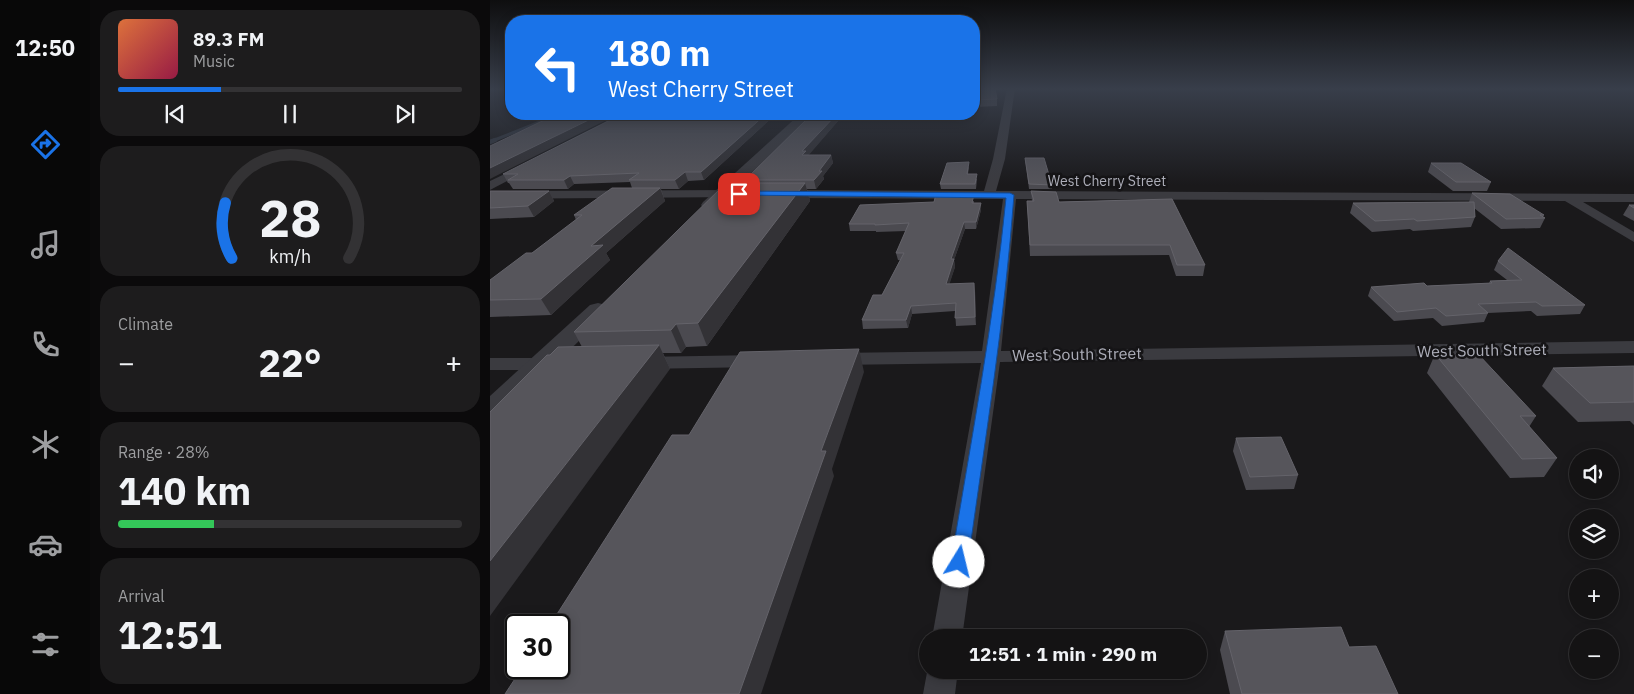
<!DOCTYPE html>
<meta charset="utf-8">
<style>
body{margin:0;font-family:"IBM Plex Sans",sans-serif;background:#1d1c1d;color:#f1f3f6;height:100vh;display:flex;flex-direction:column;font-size:19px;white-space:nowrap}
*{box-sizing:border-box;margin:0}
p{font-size:16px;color:#9d9ea0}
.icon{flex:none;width:28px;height:28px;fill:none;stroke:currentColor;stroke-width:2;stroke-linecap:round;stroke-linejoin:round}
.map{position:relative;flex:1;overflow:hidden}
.panel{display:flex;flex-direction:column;gap:10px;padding:10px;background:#0b0a0b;width:400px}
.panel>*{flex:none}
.banner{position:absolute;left:15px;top:15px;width:475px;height:105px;border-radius:20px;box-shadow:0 2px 12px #0003,0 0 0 1px #333234;background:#1a73e8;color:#fff;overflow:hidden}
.fabs{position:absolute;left:1079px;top:449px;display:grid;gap:10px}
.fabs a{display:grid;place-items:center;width:50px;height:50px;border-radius:50%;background:#141314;box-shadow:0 2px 12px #0003,0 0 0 1px #333234;font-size:25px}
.speed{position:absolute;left:15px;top:614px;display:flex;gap:10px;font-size:25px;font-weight:700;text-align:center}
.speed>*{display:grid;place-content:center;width:65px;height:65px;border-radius:50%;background:#141314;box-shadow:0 2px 12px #0003,0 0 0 1px #333234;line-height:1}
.speed .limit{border:2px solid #111;border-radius:8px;background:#fff;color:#111}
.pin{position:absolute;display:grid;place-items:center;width:42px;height:42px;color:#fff;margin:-21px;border-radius:10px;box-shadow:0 2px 8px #0006}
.me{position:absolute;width:55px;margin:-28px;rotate:9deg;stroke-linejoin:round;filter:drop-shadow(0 0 4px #0008)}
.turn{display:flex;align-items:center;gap:18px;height:105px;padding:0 20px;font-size:22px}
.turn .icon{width:65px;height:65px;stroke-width:2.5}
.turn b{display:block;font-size:35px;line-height:42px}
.big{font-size:38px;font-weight:700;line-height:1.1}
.panel .widget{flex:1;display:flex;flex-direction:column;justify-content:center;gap:8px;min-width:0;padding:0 18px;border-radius:20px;background:#1d1c1d}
.panel .dial{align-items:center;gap:0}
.dial svg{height:130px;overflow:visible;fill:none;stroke:#333234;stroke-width:7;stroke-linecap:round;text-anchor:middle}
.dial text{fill:#f1f3f6;stroke:none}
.song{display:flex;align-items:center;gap:15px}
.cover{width:60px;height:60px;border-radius:8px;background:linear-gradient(135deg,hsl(20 70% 55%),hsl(340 70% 35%))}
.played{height:5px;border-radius:2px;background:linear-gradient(90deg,#1a73e8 30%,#333234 30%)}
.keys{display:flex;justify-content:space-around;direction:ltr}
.heat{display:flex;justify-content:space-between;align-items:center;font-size:28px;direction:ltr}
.charge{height:8px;border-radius:4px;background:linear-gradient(90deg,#34c759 28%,#333234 0)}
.trip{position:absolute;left:429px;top:629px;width:288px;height:50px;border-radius:25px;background:#141314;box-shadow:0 2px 12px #0003,0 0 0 1px #333234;font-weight:700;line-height:50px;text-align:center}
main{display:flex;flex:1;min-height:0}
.tabs{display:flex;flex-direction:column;width:90px;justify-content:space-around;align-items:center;background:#080808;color:#9d9ea0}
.tabs .icon{width:35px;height:35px}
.tabs .on{color:#1a73e8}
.tabs b{font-size:22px;color:#f1f3f6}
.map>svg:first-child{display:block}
</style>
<main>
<nav class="tabs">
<b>12:50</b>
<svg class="icon on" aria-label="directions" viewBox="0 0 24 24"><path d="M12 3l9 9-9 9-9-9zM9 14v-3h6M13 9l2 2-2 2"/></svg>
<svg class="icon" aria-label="music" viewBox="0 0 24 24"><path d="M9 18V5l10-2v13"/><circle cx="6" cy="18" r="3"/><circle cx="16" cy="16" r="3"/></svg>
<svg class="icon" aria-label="phone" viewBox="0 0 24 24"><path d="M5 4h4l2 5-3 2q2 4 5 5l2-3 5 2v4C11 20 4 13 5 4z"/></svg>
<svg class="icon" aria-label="climate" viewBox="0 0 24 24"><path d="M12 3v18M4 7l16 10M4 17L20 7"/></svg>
<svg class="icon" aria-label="car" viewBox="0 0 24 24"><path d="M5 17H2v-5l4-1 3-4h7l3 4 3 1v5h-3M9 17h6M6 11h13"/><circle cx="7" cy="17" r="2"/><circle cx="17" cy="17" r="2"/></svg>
<svg class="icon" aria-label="filters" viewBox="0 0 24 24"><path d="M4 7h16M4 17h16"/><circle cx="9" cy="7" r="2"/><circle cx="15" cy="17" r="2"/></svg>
</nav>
<section class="panel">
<div class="widget">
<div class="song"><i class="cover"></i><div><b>89.3 FM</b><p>Music</p></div></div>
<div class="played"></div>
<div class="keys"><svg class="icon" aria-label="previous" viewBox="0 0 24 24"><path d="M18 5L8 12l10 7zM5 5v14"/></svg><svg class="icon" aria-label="pause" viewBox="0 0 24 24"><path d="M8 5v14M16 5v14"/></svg><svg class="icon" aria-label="next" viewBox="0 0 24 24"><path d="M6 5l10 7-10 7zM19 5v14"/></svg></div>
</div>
<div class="widget dial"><svg viewBox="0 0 100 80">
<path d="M14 69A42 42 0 1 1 86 69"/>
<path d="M14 69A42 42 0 0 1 10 35" stroke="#1a73e8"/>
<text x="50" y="56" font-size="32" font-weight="700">28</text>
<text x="50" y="72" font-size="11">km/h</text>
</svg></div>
<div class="widget"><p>Climate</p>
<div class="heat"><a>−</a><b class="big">22°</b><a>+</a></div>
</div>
<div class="widget"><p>Range · 28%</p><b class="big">140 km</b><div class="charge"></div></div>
<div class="widget"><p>Arrival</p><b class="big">12:51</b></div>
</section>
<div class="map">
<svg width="1144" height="694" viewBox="0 0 1144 694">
<rect width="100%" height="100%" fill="#1a191b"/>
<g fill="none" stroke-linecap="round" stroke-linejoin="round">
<polyline stroke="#30353e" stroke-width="3" points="2,141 70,114"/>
<polyline stroke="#30353e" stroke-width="4.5" points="0,142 5,140"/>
<g fill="#3b3b40" fill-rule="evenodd">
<polygon points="517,88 525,88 515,159 506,191 1144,194 1144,202 1093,202 1144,232 1144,242 1075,201 526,199 511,351 1144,341 1144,353 510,362 472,638 442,638 491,363 346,365 339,363 336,359 339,355 346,353 492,351 513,199 294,198 288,194 294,190 494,191 503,159"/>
<polygon points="38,163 44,166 42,168 0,190 0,181"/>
<polygon points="246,190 250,191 252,194 250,197 0,199 0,191"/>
<polygon points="269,355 276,357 279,361 276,365 269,367 151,369 144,367 141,363 144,359 151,357"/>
<polygon points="0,358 61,358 68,360 71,364 68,368 61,370 0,370"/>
<polygon points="438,667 438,670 468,670 465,694 433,694"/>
</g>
<g fill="#3b3b40" fill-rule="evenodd">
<polygon points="310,114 323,114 225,208 213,208 211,205 213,202"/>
<polygon points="108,303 116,305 119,310 116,315 10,417 0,420 0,396 100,305"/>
</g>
</g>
<g fill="#4b4a50">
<polygon points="484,88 507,99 507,106 484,107"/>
<polygon points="286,114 214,180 198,181 189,189 171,189 175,201 116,253 120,260 61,315 0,317 0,280 42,253 86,220 84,215 142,188 140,182 84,184 78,189 23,189 19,183 18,183 13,174"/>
<polygon points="322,114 380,114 376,121 348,121 318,155 341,155 343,163 333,176 334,179 326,189 317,189 320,201 217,346 196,347 191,353 173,353 180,369 60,355 92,347 84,332 256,183 255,180"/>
<polygon points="535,158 562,185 562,189 539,189"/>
<polygon points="941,163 1001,182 997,191 963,191 938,172"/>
<polygon points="479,167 478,174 487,179 486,189 451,189 450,184"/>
<polygon points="0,191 59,191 64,201 44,217 0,219"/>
<polygon points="541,191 569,202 682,199 715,265 713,276 686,276 679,255 540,256 537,201 542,201"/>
<polygon points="982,193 1054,215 1053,217 1055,218 1050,228 1011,229 984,208 985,217 981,227 923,231 920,229 882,232 860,213 863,203 979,202"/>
<polygon points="484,201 484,203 491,210 486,229 475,229 464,260 465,267 459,284 485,290 486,325 466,326 465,311 422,314 418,328 373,329 372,320 392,295 410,260 408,260 406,253 416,231 386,232 386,231 360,231 359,224"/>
<polygon points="1139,205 1144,205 1144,221 1133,215"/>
<polygon points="1008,261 1095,305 1090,314 1047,316 1041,311 998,313 994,322 952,326 943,318 904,321 878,296 881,287 937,286 999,283 1000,281 1017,280 1004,270"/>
<polygon points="945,354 1046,416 1039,427 1067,458 1054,477 1020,478 937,373"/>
<polygon points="1144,366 1144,425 1140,421 1088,422 1052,386 1063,368"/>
<polygon points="746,438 808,475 804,489 756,490 743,451"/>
<polygon points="735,631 859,647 908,694 740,694 730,650"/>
</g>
<g fill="#333236">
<polygon points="111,114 128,114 0,179 0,168"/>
<polygon points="276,114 286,114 214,180 211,172"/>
<polygon points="347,114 348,121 318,156 312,155 312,151"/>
<polygon points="375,114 380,114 376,121"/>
<polygon points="341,155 343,163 333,176 334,179 326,189 324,180 329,171"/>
<polygon points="195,172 198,181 189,189 185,180"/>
<polygon points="80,176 84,184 78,189 74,180"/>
<polygon points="315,183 320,201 217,346 208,323"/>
<polygon points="170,188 175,201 116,253 120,260 61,315 51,299 101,246"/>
<polygon points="59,191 64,201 44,217 38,206"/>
<polygon points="491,203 491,210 486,229 486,222"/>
<polygon points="474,222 475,229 464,260 465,267 457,292 456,284 461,259"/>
<polygon points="484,283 485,290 486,325 485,317"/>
<polygon points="421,306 422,314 418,328 416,320"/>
<polygon points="186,324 196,347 191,353 181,330"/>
<polygon points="169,345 180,369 0,616 0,561"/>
<polygon points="369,349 374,372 342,469 344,476 271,694 249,694 331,451"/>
</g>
<g fill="#56555b" stroke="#64636a">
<polygon points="484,88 505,88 507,99 484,100"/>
<polygon points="67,114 111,114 0,168 0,146"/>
<polygon points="132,114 276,114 211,172 195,172 185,180 139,180 149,173 80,176 74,180 18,180 28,174 13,174"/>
<polygon points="322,114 371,114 347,114 312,151 316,151 312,155 341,155 329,171 332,171 324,180 255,180"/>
<polygon points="535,158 554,158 562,185 539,184"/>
<polygon points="479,162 477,174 487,174 485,184 450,184 457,163"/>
<polygon points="941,163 971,163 1001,182 966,182"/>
<polygon points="236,183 315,183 208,323 186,324 181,330 84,332"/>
<polygon points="122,188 170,188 101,246 113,245 51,299 0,300 0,280 36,253 42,253 92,215 84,215"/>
<polygon points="0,191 59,191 38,206 0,208"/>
<polygon points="541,191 566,192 569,202 682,199 715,265 687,265 680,245 540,245 537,201 544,201"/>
<polygon points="982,193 1020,194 1054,215 1050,215 1055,218 1016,219"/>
<polygon points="446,194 484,194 482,203 491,203 486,222 474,222 461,259 464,259 456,284 484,283 485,317 465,318 466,303 421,306 416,320 372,320 383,295 392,295 414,253 406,253 419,223 385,225 385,224 359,224 370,205 444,202"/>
<polygon points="984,202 985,217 927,221 924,219 885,221 863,203"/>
<polygon points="1139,205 1144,205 1144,208"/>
<polygon points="1018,248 1095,305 1052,306 1046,302 988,304 998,313 956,316 946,308 907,312 881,287 934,283 937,286 1002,283 1000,281 1032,280 1008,261"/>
<polygon points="169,345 0,561 0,412 57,355 60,355 68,347"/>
<polygon points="369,349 331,451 336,451 249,694 15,694 32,668 69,668 69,625 60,625 182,435 199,435 250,352"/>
<polygon points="945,354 988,354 1046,416 1030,416 1067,458 1032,459"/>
<polygon points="1144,366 1144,402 1100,403 1063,368"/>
<polygon points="791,437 808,475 760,477 746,438"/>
<polygon points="851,627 859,647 886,646 908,694 752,694 735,631"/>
</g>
<linearGradient id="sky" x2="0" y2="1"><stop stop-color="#0e0e0f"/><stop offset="0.48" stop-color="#383e4a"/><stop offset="1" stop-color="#383e4a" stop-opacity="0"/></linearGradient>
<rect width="1144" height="185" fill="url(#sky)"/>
<path fill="#1a73e8" stroke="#114b97" d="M249 191 520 193 524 195C515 318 495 440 478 562L475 567 469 569 463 567 461 562C481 441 504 320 516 198L247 195V192Z"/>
<g text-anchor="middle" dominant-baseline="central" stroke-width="5" stroke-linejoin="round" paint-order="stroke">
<g font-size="14" fill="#adaeb9" stroke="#151416">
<text x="617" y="181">West Cherry Street</text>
</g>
<g font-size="16" fill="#adaeb9" stroke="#151416">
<text transform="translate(992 350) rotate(-1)">West South Street</text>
<text transform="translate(587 354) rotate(-1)">West South Street</text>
</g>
</g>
</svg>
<div class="fabs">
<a><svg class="icon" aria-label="sound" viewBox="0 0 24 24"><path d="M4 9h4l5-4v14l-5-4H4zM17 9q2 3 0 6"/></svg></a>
<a><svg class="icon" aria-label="layers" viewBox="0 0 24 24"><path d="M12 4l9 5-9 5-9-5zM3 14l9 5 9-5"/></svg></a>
<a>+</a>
<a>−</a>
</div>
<div class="speed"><div class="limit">30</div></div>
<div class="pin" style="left:249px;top:194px;background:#d93025"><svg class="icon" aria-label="arrive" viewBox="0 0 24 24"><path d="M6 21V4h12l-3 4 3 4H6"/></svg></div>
<svg class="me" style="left:469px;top:562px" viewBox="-20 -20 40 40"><circle r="19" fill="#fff"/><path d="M0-13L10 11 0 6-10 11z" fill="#1a73e8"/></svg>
<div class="trip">12:51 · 1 min · 290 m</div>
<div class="banner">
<div class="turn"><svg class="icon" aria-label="left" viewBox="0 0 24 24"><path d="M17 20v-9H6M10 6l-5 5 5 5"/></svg><div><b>180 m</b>West Cherry Street</div></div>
</div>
</div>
</main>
